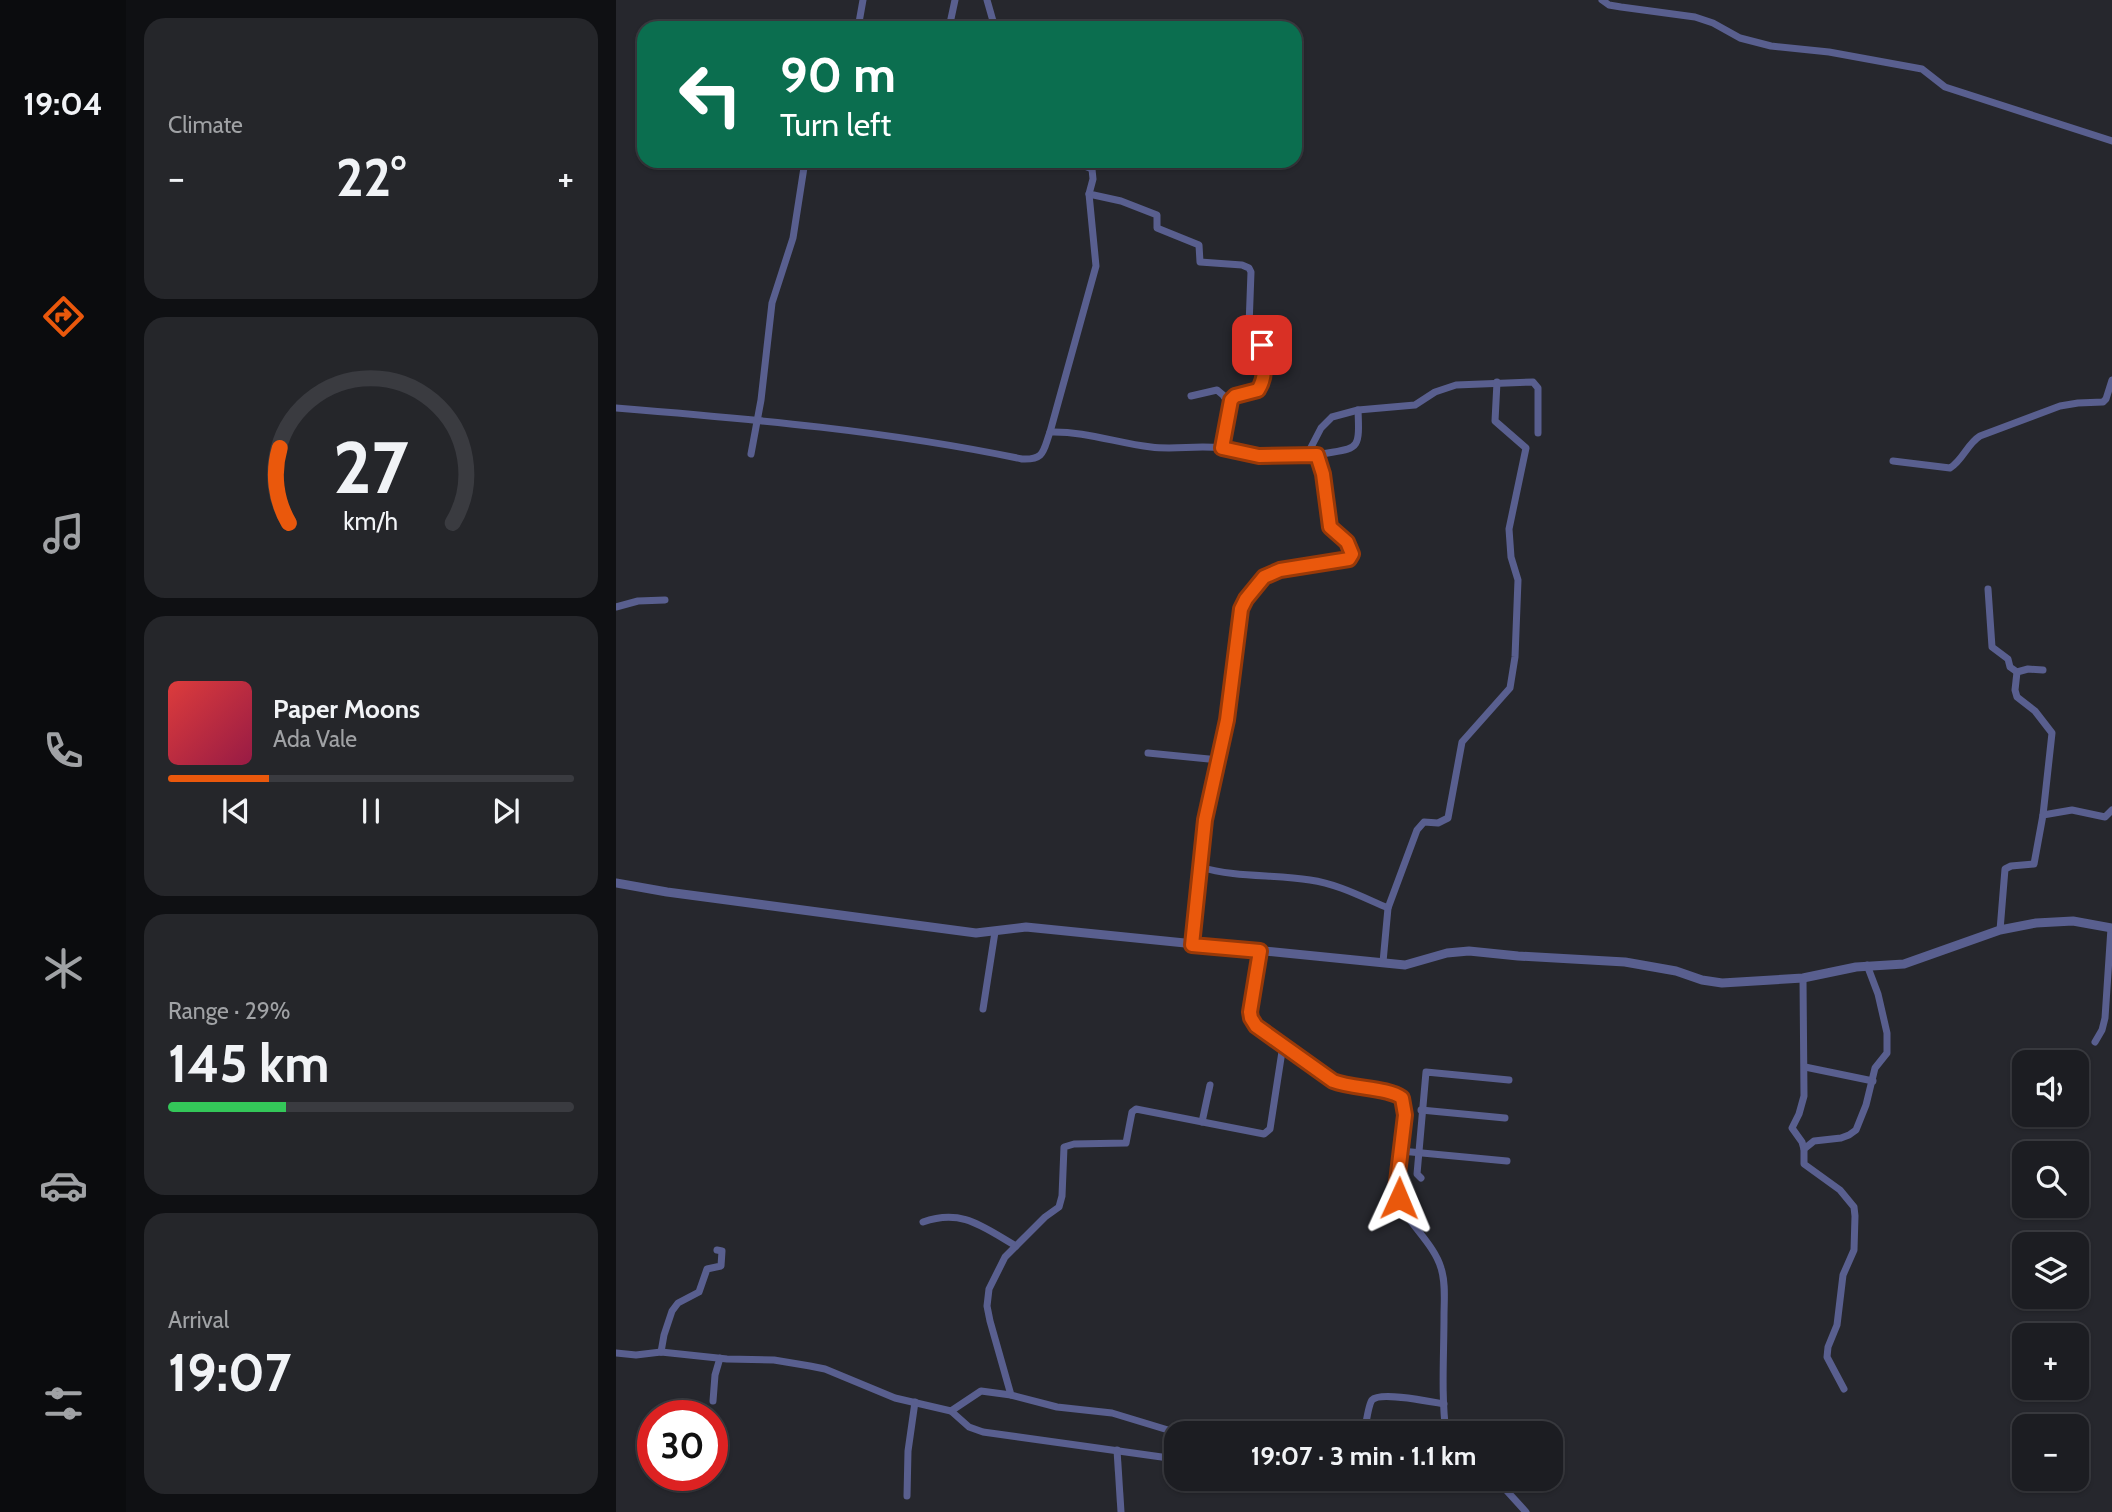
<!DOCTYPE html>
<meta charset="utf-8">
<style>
body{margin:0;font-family:Cabin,sans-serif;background:#25262a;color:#f1f3f6;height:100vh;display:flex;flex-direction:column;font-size:26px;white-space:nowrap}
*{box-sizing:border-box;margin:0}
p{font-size:23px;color:#a0a2a5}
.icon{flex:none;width:38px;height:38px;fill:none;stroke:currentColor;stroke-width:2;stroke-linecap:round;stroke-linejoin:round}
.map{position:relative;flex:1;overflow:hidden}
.side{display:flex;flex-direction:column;gap:18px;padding:18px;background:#0f1013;width:490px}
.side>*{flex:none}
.banner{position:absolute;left:21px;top:21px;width:665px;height:147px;border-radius:21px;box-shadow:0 2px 5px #0004,0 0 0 2px #3a3b40;background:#0b6e4f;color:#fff;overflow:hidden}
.fabs{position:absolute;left:1396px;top:1050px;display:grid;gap:14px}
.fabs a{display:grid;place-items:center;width:77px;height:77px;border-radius:14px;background:#1c1d22;box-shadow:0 2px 5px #0004,0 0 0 2px #3a3b40;font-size:35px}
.speed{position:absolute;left:21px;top:1400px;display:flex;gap:14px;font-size:35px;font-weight:700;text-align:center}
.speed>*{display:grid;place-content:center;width:91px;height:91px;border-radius:50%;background:#1c1d22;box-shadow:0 2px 5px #0004,0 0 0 2px #3a3b40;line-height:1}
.speed .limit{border:10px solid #d22;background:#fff;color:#111}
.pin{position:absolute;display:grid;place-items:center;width:60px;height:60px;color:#fff;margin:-30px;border-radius:14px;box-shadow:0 4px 10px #0006}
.me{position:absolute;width:77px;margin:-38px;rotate:1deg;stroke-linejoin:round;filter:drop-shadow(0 0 5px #0008)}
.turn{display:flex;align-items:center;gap:24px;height:147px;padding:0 28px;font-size:32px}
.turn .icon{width:91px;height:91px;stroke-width:2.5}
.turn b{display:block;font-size:49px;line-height:60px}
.big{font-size:52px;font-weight:800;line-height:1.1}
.side .widget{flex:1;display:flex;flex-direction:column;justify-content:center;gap:10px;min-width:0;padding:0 24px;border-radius:21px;background:#25262a}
.side .dial{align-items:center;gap:0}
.dial svg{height:182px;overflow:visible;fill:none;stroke:#3a3b40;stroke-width:7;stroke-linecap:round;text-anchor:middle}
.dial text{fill:#f1f3f6;stroke:none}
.song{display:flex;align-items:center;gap:21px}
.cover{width:84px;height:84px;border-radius:10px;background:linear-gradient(135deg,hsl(0 70% 55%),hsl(340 70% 35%))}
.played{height:7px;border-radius:4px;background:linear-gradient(90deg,#ea580c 25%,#3a3b40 25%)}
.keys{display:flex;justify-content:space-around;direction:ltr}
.heat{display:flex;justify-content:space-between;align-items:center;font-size:38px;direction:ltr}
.charge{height:10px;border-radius:5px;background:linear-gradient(90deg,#34c759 29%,#3a3b40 0)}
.trip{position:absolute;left:548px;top:1421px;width:399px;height:70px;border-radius:21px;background:#1c1d22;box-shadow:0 2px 5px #0004,0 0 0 2px #3a3b40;font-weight:800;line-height:70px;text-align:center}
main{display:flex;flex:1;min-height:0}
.menu{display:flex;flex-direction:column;width:126px;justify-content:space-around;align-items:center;background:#0b0c0e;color:#a0a2a5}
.menu .icon{width:49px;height:49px}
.menu .selected{color:#ea580c}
.menu b{font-size:32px;color:#f1f3f6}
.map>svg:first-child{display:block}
</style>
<main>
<nav class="menu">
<b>19:04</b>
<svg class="icon selected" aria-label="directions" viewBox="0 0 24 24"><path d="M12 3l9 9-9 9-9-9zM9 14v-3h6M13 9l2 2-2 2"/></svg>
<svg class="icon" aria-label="music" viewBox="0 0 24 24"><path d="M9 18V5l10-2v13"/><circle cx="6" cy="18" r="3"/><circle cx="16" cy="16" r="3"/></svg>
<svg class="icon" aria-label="phone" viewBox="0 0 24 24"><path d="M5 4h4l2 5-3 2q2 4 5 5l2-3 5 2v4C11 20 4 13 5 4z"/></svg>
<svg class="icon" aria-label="climate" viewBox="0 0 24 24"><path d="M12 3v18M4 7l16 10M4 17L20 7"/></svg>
<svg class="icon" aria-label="car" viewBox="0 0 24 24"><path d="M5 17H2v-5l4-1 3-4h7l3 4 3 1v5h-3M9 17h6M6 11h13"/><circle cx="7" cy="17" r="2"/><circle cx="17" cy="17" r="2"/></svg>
<svg class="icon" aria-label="filters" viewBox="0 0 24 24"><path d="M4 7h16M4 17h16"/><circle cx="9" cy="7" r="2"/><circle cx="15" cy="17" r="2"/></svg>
</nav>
<section class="side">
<div class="widget"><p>Climate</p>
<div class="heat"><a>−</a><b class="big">22°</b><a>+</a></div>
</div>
<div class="widget dial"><svg viewBox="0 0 100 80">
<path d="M14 69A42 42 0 1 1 86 69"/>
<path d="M14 69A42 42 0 0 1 10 36" stroke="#ea580c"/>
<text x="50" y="56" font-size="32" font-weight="700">27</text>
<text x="50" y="72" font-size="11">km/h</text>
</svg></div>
<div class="widget">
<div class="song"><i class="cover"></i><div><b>Paper Moons</b><p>Ada Vale</p></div></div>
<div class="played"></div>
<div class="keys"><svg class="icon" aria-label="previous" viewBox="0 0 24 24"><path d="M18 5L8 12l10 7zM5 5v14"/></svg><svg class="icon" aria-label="pause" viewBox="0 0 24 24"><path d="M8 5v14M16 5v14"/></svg><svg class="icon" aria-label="next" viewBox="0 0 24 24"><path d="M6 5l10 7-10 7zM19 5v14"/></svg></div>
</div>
<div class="widget"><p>Range · 29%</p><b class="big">145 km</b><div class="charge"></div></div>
<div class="widget"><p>Arrival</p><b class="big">19:07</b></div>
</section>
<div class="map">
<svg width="1496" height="1512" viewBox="0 0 1496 1512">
<rect width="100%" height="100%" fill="#26272d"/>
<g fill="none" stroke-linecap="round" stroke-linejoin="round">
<g stroke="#595f8f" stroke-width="7">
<polyline points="371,0 377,21 388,28"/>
<polyline points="986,0 993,5 1005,7 1079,17 1097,23 1124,38 1155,46 1213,52 1306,69 1329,87 1496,141"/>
<polyline points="242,28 247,0"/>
<polyline points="333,28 339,0"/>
<polyline points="456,161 476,169 477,179 473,194 505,201 541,215 541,228 583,245 584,262 626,265 633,268 635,272 633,326 647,345 648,379 642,390 619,396 615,400 605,448"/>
<polyline points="575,396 601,390 607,395 613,404"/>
<path d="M0 408C136 419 273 431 406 459 429 460 427 451 434 432 469 431 501 443 535 447 558 450 582 445 605 448 618 450 629 455 642 456 662 458 681 455 701 455L707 474 714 527 735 547V557L721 562 655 573 638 588 625 609 611 720 589 820 576 945"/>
<polyline points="434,432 480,266 473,194"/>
<polyline points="135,454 145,400 156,303 177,238 189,161"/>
<polyline points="691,455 705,428 716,417 742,410 799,405 819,392 840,385 917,382 922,388 922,433"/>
<path d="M701 455C742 447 744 454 742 410"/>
<path d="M1277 461 1334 468C1347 460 1351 444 1364 436L1444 406 1462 403 1487 402 1490 399 1496 380"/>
<polyline points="1372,589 1376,647 1392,659 1394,667 1401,672"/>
<polyline points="0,607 22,601 49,600"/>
<polyline points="1427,670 1412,669 1401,672 1399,690 1401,697 1419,711 1436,733 1427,815"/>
<polyline points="532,753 603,760"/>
<path d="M584 867C621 878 657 874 694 880 722 884 746 897 772 908"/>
<polyline points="1384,930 1389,869 1395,866 1418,864 1427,815 1456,810 1489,817 1496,810"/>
<path d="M644 951 634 1012 635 1018 640 1025 717 1081C733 1087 776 1089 784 1096 799 1107 779 1172 780 1190 783 1217 817 1240 825 1268 830 1283 828 1301 828 1316 828 1355 825 1395 830 1433"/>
<polyline points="767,962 772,908 801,830 808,822 822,823 832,818 846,742 894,688 899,657 902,580 895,557 893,529 910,448 879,421 881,382"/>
<polyline points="1187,978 1188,1096 1183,1114 1176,1128 1186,1142 1188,1149"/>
<polyline points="367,1009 379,932"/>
<polyline points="1479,1042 1486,1030 1489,1018 1495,928"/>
<polyline points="1189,1067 1257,1081"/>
<polyline points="805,1110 889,1118"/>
<polyline points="586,1122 594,1085"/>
<polyline points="785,1151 891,1161"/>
<polyline points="805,1178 801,1174 810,1072 893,1080"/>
<path d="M307 1222C346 1208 367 1227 400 1246"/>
<polyline points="45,1352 48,1335 56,1311 62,1303 83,1292 91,1269 105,1266 106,1251 101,1250"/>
<polyline points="0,1353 20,1355 45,1352 111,1359 158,1360 194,1366 209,1369 279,1398 335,1411 353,1427 367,1432 560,1459"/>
<polyline points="1228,1389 1211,1357 1212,1347 1221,1325 1227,1275 1238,1250 1239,1216 1238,1207 1224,1190 1188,1164 1188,1149 1198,1141 1225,1138 1233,1135 1240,1130 1250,1105 1259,1068 1271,1053 1271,1033 1262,994 1251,965"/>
<polyline points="97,1401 99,1375 104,1358"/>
<polyline points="335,1411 365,1391 395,1395"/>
<polyline points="562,1433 496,1413 441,1407 395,1395 374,1321 371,1306 373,1289 389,1257 429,1217 443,1207 446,1196 448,1147 458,1144 510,1143 516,1112 520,1109 648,1134 654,1129 667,1045"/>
<path d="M748 1433C750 1426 752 1405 756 1400 764 1391 816 1402 828 1404"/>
<polyline points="501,1450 505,1512"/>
<polyline points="880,1479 910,1512"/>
<polyline points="291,1496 292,1451 299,1402"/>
</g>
<polyline stroke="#595f8f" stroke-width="9" points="0,883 51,892 360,933 410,927 789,965 831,953 853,951 902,956 1009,962 1060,971 1086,980 1106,983 1187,978 1240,967 1288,964 1384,930 1420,923 1457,921 1496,928"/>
</g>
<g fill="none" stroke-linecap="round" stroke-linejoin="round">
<g stroke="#983908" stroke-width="18">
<path id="route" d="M646 345C648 361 651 376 642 390L619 396 615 400 606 448 643 456 701 455 707 474 714 527 731 542 736 554 733 559 664 570 648 577 630 599 625 609 611 720 589 820 576 945 644 951 634 1012 635 1018 640 1026 717 1081C737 1089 771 1087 786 1098L789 1115 780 1190 783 1198"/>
</g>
<use href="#route" stroke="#ea580c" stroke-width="12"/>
</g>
</svg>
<div class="fabs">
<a><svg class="icon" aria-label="sound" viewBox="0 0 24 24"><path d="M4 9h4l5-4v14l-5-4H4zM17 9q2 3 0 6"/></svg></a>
<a><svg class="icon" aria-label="search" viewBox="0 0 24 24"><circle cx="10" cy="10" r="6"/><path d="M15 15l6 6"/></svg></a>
<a><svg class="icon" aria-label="layers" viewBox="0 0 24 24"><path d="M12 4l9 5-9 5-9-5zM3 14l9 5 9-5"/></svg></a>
<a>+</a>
<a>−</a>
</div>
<div class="speed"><div class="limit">30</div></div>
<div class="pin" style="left:646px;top:345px;background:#d93025"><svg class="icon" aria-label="arrive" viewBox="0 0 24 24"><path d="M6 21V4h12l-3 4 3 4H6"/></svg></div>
<svg class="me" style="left:783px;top:1198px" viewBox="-20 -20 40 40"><path d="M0-17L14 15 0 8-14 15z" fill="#ea580c" stroke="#fff" stroke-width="4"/></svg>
<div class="trip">19:07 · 3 min · 1.1 km</div>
<div class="banner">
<div class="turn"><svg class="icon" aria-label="left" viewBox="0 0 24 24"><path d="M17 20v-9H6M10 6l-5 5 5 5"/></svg><div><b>90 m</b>Turn left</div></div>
</div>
</div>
</main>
